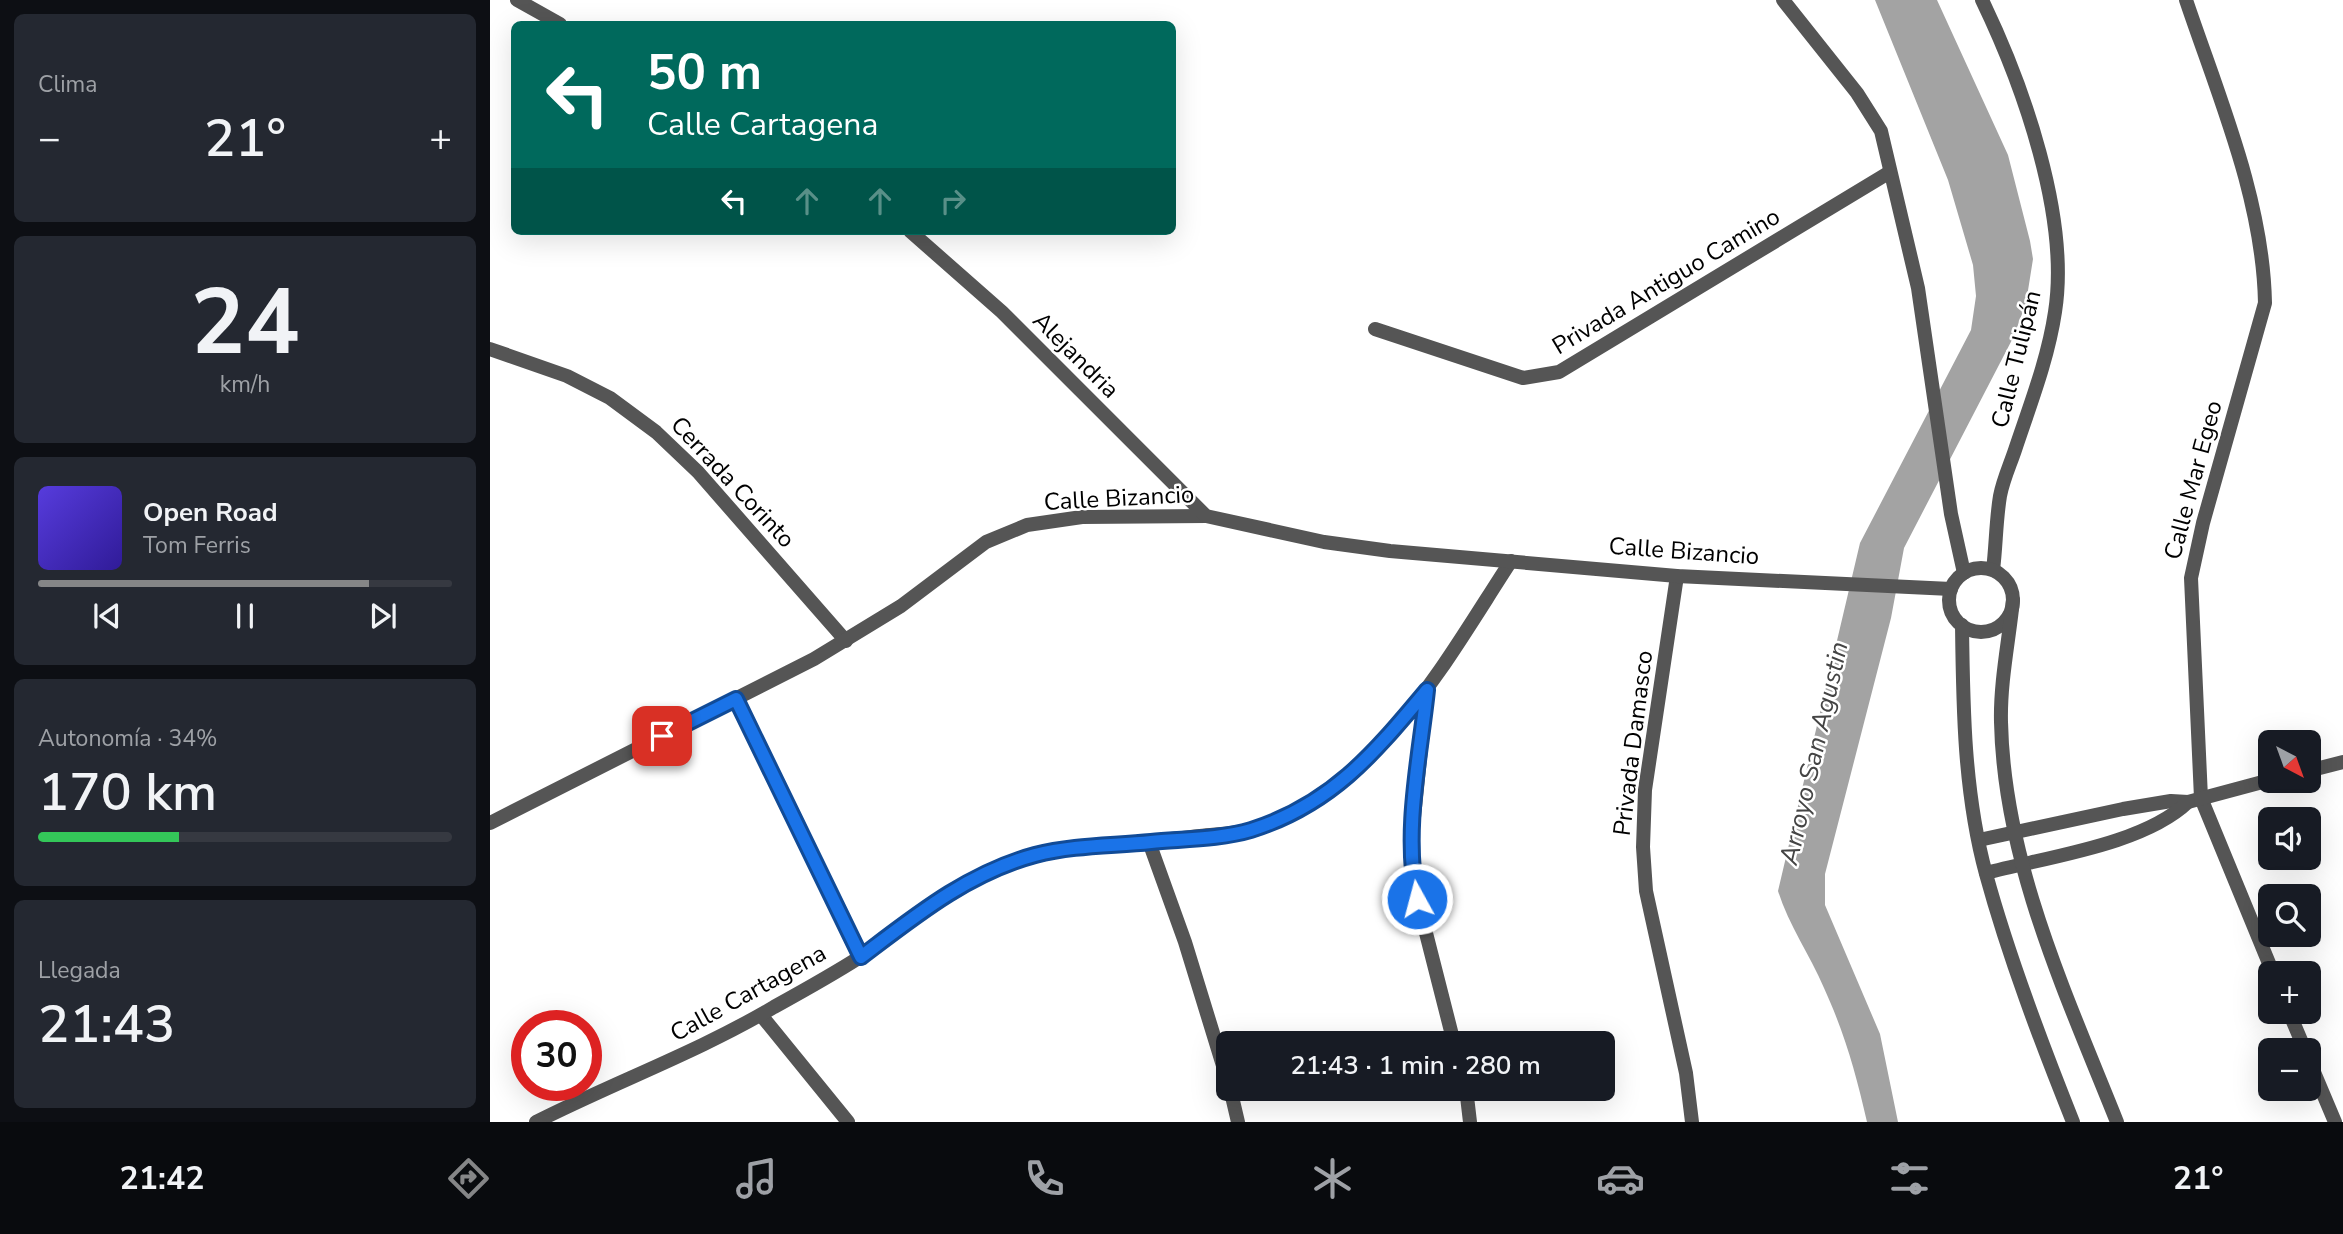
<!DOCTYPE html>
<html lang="es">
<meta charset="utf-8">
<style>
body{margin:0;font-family:"Nunito Sans",sans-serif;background:#242831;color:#f1f3f6;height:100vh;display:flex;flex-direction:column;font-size:26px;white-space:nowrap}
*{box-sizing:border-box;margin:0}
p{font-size:23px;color:#9ea1a6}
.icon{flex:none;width:38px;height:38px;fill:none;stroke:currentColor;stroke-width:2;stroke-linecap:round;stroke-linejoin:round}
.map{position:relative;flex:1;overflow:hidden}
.panel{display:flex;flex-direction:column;gap:14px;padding:14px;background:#0d0f14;width:490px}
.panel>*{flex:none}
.banner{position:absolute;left:21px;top:21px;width:665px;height:214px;border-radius:10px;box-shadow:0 7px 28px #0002;background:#00695c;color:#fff;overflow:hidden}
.needle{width:46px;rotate:139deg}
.buttons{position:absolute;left:1768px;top:730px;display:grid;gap:14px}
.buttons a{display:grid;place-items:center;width:63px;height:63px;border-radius:10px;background:#171b24;box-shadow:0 7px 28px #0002;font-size:35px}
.speed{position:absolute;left:21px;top:1010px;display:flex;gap:14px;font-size:35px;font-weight:700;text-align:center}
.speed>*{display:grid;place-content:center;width:91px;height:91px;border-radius:50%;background:#171b24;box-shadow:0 7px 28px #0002;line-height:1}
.speed .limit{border:10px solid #d22;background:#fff;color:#111}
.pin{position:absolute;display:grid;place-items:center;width:60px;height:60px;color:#fff;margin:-30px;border-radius:14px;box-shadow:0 4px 10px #0006}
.me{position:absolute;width:77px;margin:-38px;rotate:353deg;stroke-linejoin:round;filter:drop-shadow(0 0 5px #0008)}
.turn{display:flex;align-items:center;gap:24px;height:147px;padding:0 21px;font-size:32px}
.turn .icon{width:91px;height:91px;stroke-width:2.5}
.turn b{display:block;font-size:49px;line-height:60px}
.lanes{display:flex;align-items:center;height:66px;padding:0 21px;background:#0003;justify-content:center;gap:35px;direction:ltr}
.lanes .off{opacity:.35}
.big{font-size:52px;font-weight:600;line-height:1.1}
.panel .card{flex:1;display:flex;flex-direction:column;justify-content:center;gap:10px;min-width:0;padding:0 24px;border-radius:10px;background:#242831}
.panel .dial{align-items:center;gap:0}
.dial b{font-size:91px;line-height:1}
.song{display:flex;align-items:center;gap:21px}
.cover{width:84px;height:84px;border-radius:10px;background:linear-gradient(135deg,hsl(250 70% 55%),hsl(250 70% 35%))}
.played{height:7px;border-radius:4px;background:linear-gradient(90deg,#858687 80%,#363941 80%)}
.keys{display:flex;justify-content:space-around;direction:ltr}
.heat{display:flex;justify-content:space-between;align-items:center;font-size:38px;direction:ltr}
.charge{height:10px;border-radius:5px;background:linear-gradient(90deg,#34c759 34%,#363941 0)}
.trip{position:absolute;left:726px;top:1031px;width:399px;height:70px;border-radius:10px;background:#171b24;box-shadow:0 7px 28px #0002;font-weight:600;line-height:70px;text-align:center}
.menu{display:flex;height:112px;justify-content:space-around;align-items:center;background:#090b0e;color:#9ea1a6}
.menu .icon{width:49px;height:49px}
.menu .current{color:#858687}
.menu b{font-size:32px;color:#f1f3f6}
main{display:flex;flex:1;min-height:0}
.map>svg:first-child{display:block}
</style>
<main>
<section class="panel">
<div class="card"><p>Clima</p>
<div class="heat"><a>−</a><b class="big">21°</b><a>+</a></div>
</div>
<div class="card dial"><b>24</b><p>km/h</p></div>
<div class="card">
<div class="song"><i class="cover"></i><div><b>Open Road</b><p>Tom Ferris</p></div></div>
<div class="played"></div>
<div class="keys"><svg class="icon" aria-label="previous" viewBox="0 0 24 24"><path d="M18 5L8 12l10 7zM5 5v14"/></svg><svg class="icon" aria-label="pause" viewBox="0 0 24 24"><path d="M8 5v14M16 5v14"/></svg><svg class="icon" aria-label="next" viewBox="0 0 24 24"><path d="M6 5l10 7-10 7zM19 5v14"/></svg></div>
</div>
<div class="card"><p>Autonomía · 34%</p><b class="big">170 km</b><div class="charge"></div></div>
<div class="card"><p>Llegada</p><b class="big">21:43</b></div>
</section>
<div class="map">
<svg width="1853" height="1122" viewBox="0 0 1853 1122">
<rect width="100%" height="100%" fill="#fff"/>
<path fill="#a3a3a3" d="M1385 0H1447L1518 155 1540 241 1543 259 1536 303 1524 336 1414 548 1401 618 1335 874V905L1390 1034 1408 1122H1377C1366 1074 1355 1034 1334 988 1320 955 1299 926 1288 891L1370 543 1481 330 1486 296 1483 265 1458 180Z"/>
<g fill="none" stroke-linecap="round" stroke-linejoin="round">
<g stroke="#555" stroke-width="14">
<polyline points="1293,0 1367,93 1391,131 1428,288 1461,514 1474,573"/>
<path d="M1492 0C1533 85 1580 217 1565 312 1558 359 1540 405 1525 450 1520 465 1513 480 1510 496 1506 520 1506 546 1503 570"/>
<path d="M1696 0C1729 98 1773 199 1775 303L1713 523 1701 578 1711 798 1783 973"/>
<polyline points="885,329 1033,378 1069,372 1400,172"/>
<polyline points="0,349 77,376 120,398 166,432 208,472 356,641"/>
<polyline points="1187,576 1155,790 1153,847 1156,891 1196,1073 1202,1122"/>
<polyline points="937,690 922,837 922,878 964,1043"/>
<polyline points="246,699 371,957"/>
<polyline points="1818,771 1853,762"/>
<polyline points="0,823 324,659 411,606 496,542 537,525 592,517 716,516"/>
<polyline points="1489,840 1633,809 1681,801 1698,802 1780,780"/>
<polyline points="659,842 695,942 738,1082"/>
<path d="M1496 873C1556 857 1653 845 1698 802"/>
<polyline points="1799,1012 1815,1050"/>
<polyline points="271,1015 358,1122"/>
<polyline points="1818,1058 1845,1122"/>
<polyline points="740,1088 748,1122"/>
<polyline points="976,1088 980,1122"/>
<path d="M46 1122C125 1082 208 1052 284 1007 313 991 342 975 370 957 418 926 449 895 503 871 570 841 638 845 710 836 727 834 746 834 762 829 888 789 953 665 1021 561"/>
</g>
<g stroke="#555" stroke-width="14">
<polyline points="27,0 70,24"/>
<polyline points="420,231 512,312 716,516 834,542 900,551 1187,576 1461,589"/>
<circle cx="1491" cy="600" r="32"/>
<path d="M1523 600C1519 640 1510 682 1511 722 1514 862 1576 994 1627 1122"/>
<path d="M1472 625C1473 708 1474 793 1496 874 1519 958 1551 1042 1583 1122"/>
</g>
</g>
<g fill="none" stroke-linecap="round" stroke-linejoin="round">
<g stroke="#114b97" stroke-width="18">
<path id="route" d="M172 736 246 699 371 957C425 916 478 873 545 855 584 845 621 846 661 842 692 839 731 839 761 830 843 804 885 752 937 690 930 757 913 831 927 899"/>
</g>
<use href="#route" stroke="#1a73e8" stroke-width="12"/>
</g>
<g text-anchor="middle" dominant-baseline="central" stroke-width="5" stroke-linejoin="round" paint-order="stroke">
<g font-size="24" fill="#000" stroke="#fff">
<text transform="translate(1176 281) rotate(-31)">Privada Antiguo Camino</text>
<text transform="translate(586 355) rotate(45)">Alejandria</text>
<text transform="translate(1526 359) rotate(-76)">Calle Tulipán</text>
<text transform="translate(1703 480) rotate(-75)">Calle Mar Egeo</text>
<text transform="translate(243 482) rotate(47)">Cerrada Corinto</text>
<text transform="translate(629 498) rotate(-3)">Calle Bizancio</text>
<text transform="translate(1194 551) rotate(4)">Calle Bizancio</text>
<text transform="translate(1143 743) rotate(-83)">Privada Damasco</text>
<text transform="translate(258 993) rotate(-29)">Calle Cartagena</text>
</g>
<g font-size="26" font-style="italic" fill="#444" stroke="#fff">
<text transform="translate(1324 753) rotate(-77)">Arroyo San Agustin</text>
</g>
</g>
</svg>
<div class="buttons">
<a><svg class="needle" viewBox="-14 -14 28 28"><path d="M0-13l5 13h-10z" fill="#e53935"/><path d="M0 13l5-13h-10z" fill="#9ea1a6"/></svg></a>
<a><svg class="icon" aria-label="sound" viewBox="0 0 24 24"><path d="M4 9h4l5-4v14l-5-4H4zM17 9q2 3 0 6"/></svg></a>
<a><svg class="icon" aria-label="search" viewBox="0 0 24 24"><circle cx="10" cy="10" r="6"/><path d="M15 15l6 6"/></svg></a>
<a>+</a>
<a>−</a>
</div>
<div class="speed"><div class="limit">30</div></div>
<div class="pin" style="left:172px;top:736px;background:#d93025"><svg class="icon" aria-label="arrive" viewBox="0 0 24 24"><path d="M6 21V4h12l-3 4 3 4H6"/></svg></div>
<svg class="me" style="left:927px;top:899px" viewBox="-20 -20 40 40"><circle r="17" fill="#1a73e8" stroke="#fff" stroke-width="3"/><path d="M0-11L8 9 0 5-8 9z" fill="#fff"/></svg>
<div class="trip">21:43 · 1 min · 280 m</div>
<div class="banner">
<div class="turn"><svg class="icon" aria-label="left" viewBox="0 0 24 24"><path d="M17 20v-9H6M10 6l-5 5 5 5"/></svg><div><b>50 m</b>Calle Cartagena</div></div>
<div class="lanes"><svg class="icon" aria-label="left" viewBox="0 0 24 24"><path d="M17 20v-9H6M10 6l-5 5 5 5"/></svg><svg class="icon off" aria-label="ahead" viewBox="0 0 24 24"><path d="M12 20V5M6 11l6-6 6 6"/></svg><svg class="icon off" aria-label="ahead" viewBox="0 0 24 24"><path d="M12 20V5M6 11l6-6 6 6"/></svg><svg class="icon off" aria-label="right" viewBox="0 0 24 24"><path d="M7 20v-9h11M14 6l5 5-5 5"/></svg></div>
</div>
</div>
</main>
<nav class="menu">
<b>21:42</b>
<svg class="icon current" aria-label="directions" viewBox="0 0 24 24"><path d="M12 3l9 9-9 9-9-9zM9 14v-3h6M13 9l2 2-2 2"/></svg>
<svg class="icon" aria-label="music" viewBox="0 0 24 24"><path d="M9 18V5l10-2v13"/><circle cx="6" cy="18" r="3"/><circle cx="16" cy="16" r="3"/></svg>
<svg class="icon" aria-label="phone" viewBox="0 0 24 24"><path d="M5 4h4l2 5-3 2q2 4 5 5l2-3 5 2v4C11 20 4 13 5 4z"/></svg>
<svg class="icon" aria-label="climate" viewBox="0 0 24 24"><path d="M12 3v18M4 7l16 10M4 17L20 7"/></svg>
<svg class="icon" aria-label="car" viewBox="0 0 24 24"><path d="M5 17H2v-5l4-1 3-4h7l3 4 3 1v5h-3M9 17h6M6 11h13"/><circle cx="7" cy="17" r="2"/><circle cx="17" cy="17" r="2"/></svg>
<svg class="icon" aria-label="filters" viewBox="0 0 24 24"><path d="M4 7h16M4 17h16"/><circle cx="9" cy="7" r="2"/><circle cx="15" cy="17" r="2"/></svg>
<b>21°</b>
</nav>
